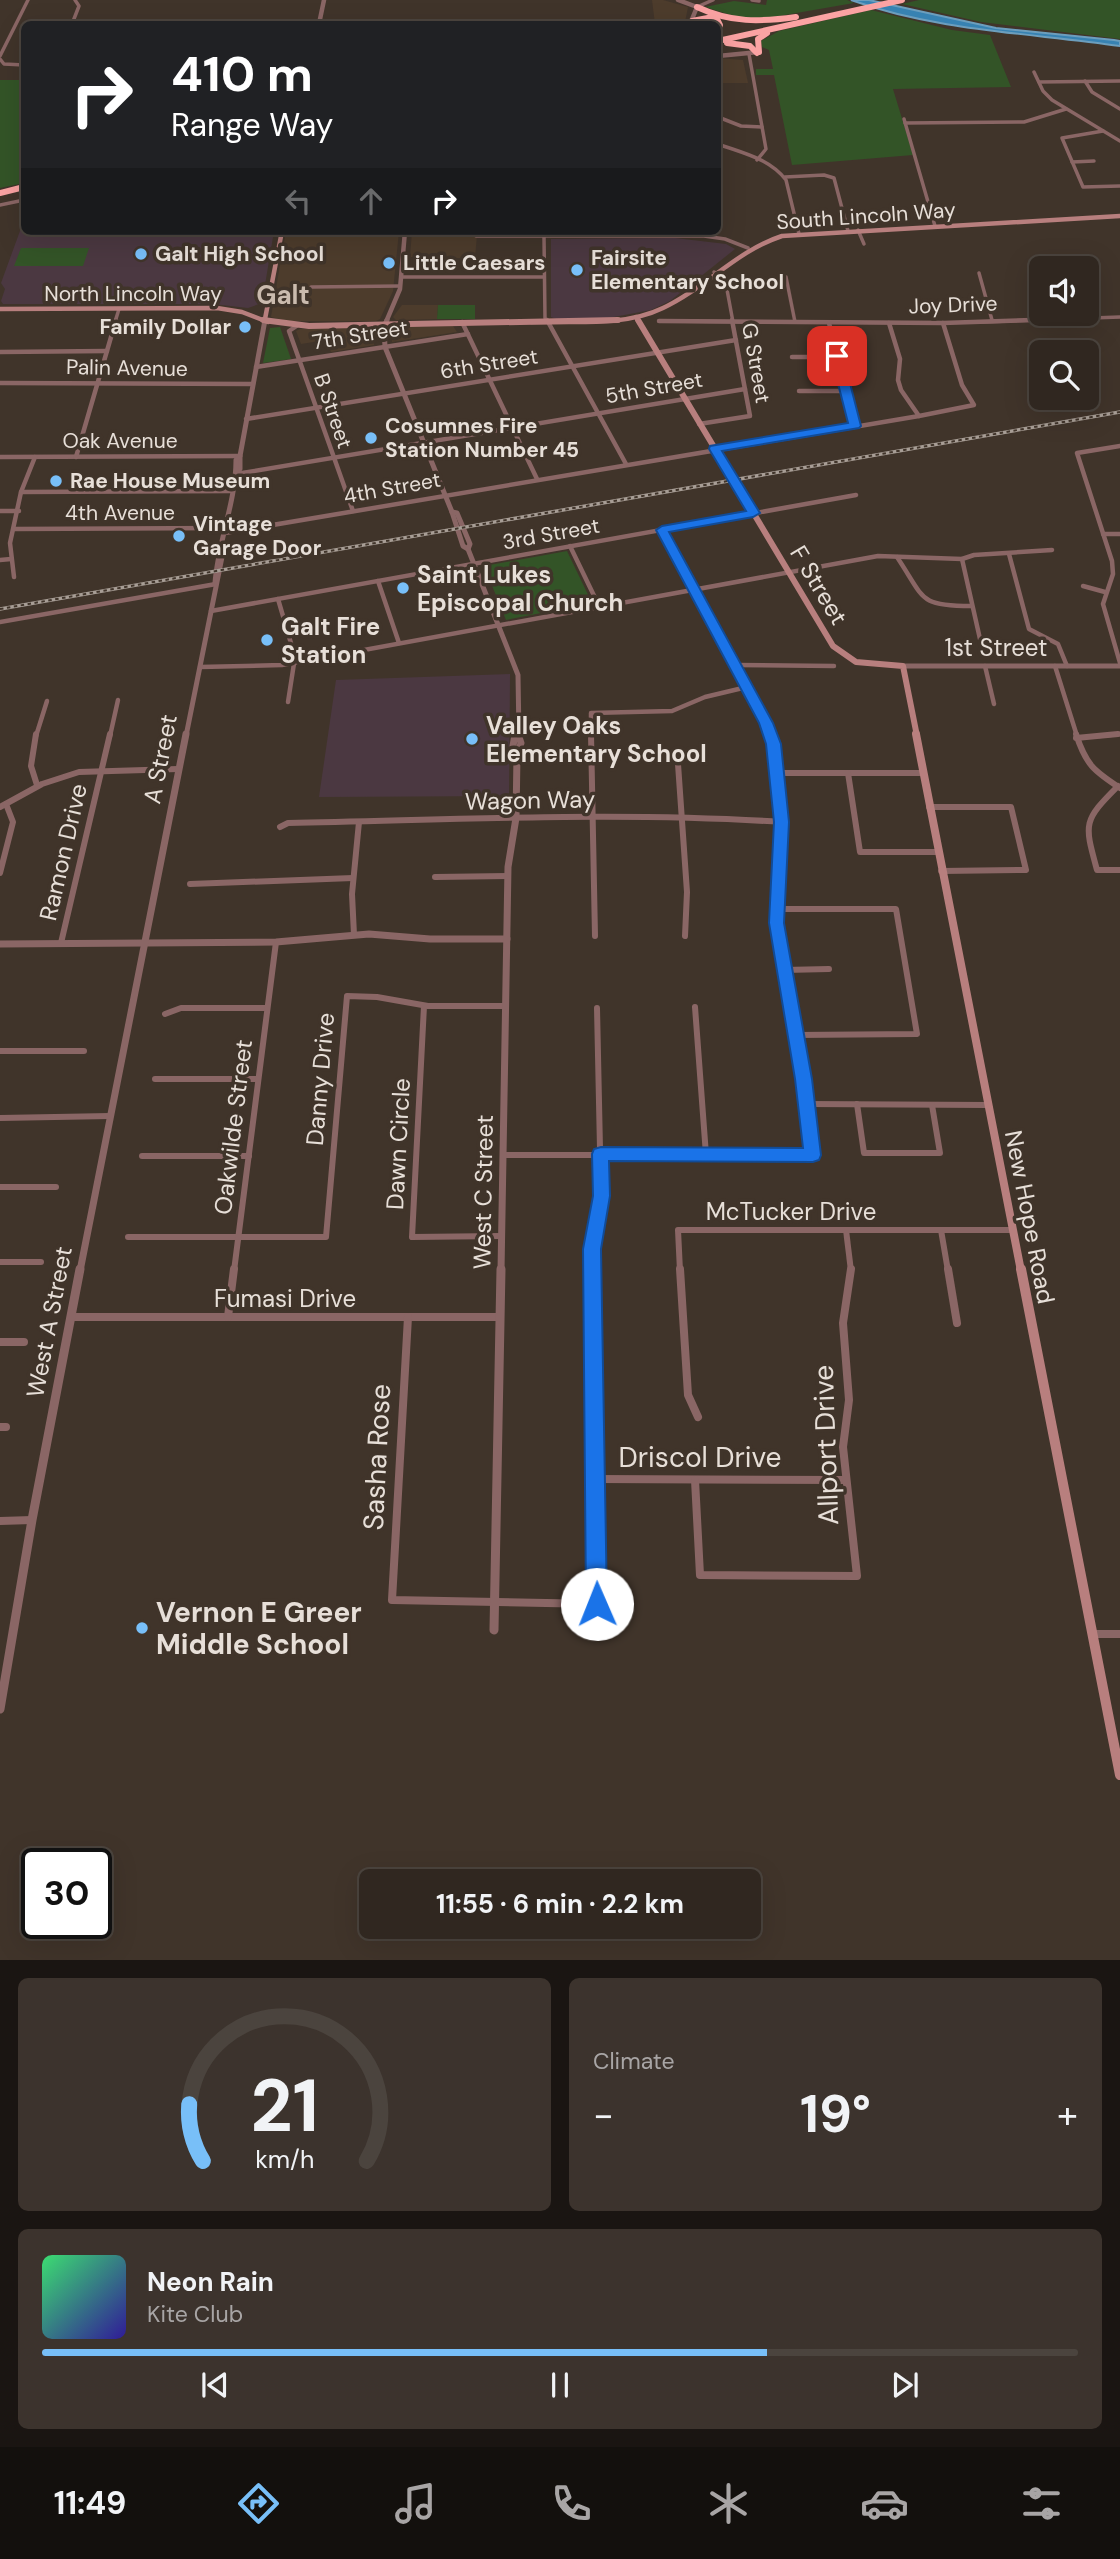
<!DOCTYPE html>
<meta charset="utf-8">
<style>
body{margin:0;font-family:"DM Sans",sans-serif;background:#3c332d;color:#f1f3f6;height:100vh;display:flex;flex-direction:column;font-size:26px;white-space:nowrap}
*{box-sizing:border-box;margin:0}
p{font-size:23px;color:#a8a5a5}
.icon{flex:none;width:38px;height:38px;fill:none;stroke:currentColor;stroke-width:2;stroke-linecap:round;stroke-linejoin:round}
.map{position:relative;height:1960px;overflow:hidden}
.panel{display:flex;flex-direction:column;gap:18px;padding:18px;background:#1a1512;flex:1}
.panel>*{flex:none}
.hud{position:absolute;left:21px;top:21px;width:700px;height:214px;border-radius:10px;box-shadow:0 7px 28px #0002,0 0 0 2px #4b443e;background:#202124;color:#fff;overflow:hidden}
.buttons{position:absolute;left:1029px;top:256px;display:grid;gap:14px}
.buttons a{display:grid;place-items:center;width:70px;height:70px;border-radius:10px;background:#302720;box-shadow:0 7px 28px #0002,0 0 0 2px #4b443e;font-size:35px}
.speed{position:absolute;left:21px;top:1848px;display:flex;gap:14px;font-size:35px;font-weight:700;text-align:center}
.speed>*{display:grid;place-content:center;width:91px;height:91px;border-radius:50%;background:#302720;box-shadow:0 7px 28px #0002,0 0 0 2px #4b443e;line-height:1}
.speed .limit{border:4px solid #111;border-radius:10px;background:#fff;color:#111}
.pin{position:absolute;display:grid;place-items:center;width:60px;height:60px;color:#fff;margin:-30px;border-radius:14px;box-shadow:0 4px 10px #0006}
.me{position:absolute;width:77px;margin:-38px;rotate:359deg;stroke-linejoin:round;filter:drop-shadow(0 0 5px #0008)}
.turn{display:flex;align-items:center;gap:24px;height:147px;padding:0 35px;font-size:32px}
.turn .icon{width:91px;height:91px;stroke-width:2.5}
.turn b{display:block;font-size:49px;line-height:60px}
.lanes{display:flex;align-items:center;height:66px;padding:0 35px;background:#0003;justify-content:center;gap:35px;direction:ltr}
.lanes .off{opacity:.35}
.big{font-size:52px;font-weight:700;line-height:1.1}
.panel .tile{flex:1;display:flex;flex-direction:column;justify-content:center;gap:10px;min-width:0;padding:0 24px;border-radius:10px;background:#3c332d}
.panel .dial{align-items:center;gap:0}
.dial svg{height:182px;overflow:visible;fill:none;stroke:#4b443e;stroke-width:7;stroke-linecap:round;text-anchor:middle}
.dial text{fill:#f1f3f6;stroke:none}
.song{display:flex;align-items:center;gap:21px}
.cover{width:84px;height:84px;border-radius:10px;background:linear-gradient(135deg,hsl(140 70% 55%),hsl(250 70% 35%))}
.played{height:7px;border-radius:4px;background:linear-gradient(90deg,#78bff8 70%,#4b443e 70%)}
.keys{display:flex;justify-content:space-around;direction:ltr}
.heat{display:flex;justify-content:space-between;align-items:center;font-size:38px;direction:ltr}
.panel .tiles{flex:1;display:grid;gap:18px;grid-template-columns:1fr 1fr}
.tile:last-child{grid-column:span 2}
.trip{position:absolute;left:359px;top:1869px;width:402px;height:70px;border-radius:10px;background:#302720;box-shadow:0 7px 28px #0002,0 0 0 2px #4b443e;font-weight:700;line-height:70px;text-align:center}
.dock{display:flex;height:112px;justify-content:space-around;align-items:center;background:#13100d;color:#a8a5a5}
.dock .icon{width:49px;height:49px}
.dock .selected{color:#78bff8}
.dock b{font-size:32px;color:#f1f3f6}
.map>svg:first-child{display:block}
</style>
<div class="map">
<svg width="1120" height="1961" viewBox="0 0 1120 1961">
<rect width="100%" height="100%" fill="#40342a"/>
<g fill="#4d3c2c">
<polygon points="652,0 663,0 688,7 685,22 655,24"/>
<polygon points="718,58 743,60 748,83 718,83"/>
<polygon points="286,231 399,231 393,291 380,319 376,321 287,321 271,317"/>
<polygon points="412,231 499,231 499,234 477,235 475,258 446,258 410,257"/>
<polygon points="402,305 438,305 437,319 396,320 393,317"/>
<polygon points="453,326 457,332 392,342 391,330 401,327"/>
<polygon points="371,328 374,330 374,345 331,352 326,340 301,344 296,331 300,329"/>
</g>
<g fill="#4b3841">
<polygon points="24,220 24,231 274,231 262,303 248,308 213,304 3,304 1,301 5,289 1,283"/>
<polygon points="675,238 726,244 735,249 670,301 651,310 603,319 556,319 551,317 551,239"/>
<polygon points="510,674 509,796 319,797 336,680"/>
</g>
<g fill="#335427">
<polygon points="767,0 847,0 854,3 751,21 705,7 734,1 766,5"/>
<polygon points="919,0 1120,0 1120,39 981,22 902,4"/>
<polygon points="871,10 952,30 990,35 1011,87 893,89 913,155 792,165 774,75 756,75 756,69 773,69 769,50 762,47 761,41 779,31"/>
<polygon points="0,80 24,80 24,183 0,188"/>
<polygon points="21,248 89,248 83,266 14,266"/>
<polygon points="438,305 475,305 475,319 437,319"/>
<polygon points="280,327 291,359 263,363 270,328"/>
<polygon points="567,551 592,603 506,620 484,566"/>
</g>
<path fill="#3782b2" stroke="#6c9ebd" stroke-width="2" d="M851 0H869L996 28 1114 40 1120 41V46C1030 33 937 31 851 0Z"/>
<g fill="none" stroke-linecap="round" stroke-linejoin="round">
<g stroke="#8a6665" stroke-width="3.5">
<polyline points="752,0 759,1"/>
<polyline points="697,7 713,0"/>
<polyline points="72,24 79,6 75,0"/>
<polyline points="749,54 766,149 757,160"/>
<polyline points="0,56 28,0"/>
<polyline points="0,59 4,64 24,65"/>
<polyline points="1034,72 1043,91 1052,100 1120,141"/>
<polyline points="1085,81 1092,92 1120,109"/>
<polyline points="1039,82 1120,81"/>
<polyline points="718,117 741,126 762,127"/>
<polyline points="904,119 935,226"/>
<polyline points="905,123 1024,122 1066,109"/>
<polyline points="1103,131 1062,138 1083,187 1120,186"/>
<path d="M718 144C742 153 769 158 786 180L799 234"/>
<polyline points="1072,162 1094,161"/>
<polyline points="785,177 824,175 834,178 848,231"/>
<polyline points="0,205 24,200"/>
<polyline points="858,230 864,244"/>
<polyline points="476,236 704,236 725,239 748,248"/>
<polyline points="544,237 545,318 548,322"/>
<polyline points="714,272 725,279 733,322"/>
<polyline points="979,273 992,320"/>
<polyline points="401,277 544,277"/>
<polyline points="786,277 795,322"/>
<polyline points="311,287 400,286"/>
<polyline points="659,321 758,322"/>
<polyline points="115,322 119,309"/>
<polyline points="981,322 1120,317"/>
</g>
<g stroke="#8a6665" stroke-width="4.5">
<polyline points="547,320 626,464"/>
<polyline points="659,321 943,323 1033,320"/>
<polyline points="462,322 537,479"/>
<polyline points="829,323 855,426"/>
<polyline points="298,325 289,331 353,511"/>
<polyline points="0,352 107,351"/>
<polyline points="792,357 837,357"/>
<polyline points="256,367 468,334"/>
<polyline points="0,383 253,384"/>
<polyline points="799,391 845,391"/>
<polyline points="919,416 974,405 962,385 943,323"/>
<polyline points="246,419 736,340"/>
<polyline points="699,424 750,416 732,320"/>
<polyline points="1120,446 1077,453 1112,561 1113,574 1103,604 1120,663"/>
<polyline points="0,457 240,456"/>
<polyline points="76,457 116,320"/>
<polyline points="236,474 745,389"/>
<polyline points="21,492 233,491"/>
<polyline points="0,511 19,511"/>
<polyline points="14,529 226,528"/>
<polyline points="662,530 766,723 770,736"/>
<polyline points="225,533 919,416 901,390 898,380 900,359 889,323"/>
<polyline points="1103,534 1120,534"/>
<polyline points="570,546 599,606"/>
<polyline points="1009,554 1029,629 1058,644 1067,666"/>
<path d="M897 557C925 599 918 606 971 606"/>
<polyline points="962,559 980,639"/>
<polyline points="0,560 11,559"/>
<polyline points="14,577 10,543 21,492 35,457"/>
<polyline points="378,581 399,643"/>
<polyline points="1083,586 1105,592"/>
<polyline points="278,599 295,657 288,702"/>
<polyline points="211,611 856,495"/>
<polyline points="0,622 216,584"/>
<polyline points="735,665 834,666"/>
<polyline points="985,666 994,704"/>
<polyline points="1055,666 1077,736"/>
<polyline points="200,667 282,665 878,556 962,559 974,555 1052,550"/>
<polyline points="36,736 47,701"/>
<polyline points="110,736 118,700"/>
<polyline points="591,736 591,713 672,711 705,697 747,687"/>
<polyline points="1099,736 1120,734"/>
</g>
<g stroke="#8a6665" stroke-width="6">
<polyline points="36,734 31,766 37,785"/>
<polyline points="591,734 595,936"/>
<path d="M1076 734C1086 765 1094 771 1120 788"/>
<polyline points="1076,738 1118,734"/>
<polyline points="678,764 687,892 685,936"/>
<polyline points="777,773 924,773"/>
<polyline points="848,773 860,852 938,852"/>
<path d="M1118 786C1083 821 1084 823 1097 870H1120"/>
<polyline points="0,807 42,784 79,772 178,769"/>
<polyline points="929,807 1011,807 1026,870 941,871"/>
<path d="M280 827 288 823C452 820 618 811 782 822"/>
<polyline points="0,873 13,822 6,804"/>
<polyline points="435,877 508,876"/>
<polyline points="190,884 353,878"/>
<polyline points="776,909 896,909 917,1034 796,1035"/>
<polyline points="354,935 352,894 359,822"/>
<polyline points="61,943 110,734"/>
<polyline points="784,970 829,969"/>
<polyline points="424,1006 412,1237 501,1236"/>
<polyline points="695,1007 706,1155"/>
<polyline points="165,1014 181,1008 267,1008"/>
<polyline points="0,1051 84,1051"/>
<polyline points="155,1079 258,1079"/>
<polyline points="806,1104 988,1105"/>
<polyline points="857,1104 864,1153 940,1153 932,1105"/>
<polyline points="0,1118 110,1116"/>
<polyline points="503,1155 813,1155 777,923 781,811 770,734"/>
<polyline points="142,1156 249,1156"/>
<polyline points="0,1187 56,1187"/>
<polyline points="846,1230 851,1271"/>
<polyline points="941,1230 948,1271"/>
<polyline points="128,1237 326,1237 347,996 377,997 428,1006 506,1006"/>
<polyline points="0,1262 41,1262"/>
<polyline points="234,1271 276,942"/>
<polyline points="592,1271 592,1249 601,1196 597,1008"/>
<polyline points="680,1271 678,1230 1013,1230"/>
</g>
<g stroke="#8a6665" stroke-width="8">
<polyline points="680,1269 688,1395 698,1417"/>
<polyline points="948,1269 957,1323"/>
<polyline points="71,1317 500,1317"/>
<polyline points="228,1317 234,1269"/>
<polyline points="408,1317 392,1600 597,1604 592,1269"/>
<polyline points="0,1342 24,1342"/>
<polyline points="0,1427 6,1427"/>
<polyline points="595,1479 846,1480"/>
<polyline points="695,1480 700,1575 857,1576 843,1447 849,1400 843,1323 851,1269"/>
<polyline points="0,1521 32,1520"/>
<polyline points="1092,1634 1120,1634"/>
</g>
<g stroke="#8a6665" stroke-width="4.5">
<polyline points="678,0 697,7 690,24"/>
<polyline points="319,24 324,0"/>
<polyline points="718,56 759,52"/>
<polyline points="265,322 265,319"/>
<polyline points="386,322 400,289 405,231"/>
</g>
<g stroke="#8a6665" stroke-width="5">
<polyline points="387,320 384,327 385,347 452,512 463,546 468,549 518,675 519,736"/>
<polyline points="236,474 240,469 240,456"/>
<polyline points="452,512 457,513 470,544 468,549"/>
<path d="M215 583C218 541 236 502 236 460L240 456 265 320"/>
<polyline points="903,666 1120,666"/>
<polyline points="186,736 223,552 222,543"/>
<polyline points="515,736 517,730"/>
</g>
<g stroke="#8a6665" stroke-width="7">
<polyline points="515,734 513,746 517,755"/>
<polyline points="0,944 276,942 369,934 430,939 507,939"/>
<polyline points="80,1271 186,734"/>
<polyline points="501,1271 508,867 516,818 517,755 521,743 518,734"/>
</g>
<g stroke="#8a6665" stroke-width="9">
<polyline points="494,1630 501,1269"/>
<polyline points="0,1709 32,1520 80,1269"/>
</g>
<g stroke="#b87f7e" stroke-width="4.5">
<polyline points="0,309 217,308 242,312 268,322"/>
<polyline points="636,317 639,322"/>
<polyline points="265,319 282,231"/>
<path d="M531 322C574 321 624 327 663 308 706 288 736 251 782 236L1120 216"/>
</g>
<g stroke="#b87f7e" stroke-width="6">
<polyline points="263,320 309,326 618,320"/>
<polyline points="638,320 833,646 856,662 903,666 917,736"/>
</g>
<polyline stroke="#b87f7e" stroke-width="8" points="916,734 1021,1271"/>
<polyline stroke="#b87f7e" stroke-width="10" points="1021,1269 1120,1775"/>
<g stroke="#fba3a3" stroke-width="6">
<path d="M697 7C731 23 760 22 796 17"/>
<polyline points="716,17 720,25 718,30"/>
<polyline points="692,21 713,17"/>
<polyline points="718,41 902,0"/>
<polyline points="727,43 750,46 757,53"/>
<polyline points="759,52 758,39 767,33"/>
<polyline points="0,193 24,187"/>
</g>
<g stroke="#a79d95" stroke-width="3.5">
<polyline id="rail" points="0,609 1120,412"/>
</g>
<use href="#rail" stroke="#40342a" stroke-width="2" stroke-dasharray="3.5" stroke-linecap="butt"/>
</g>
<polygon fill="#1a73e8" stroke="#114b97" stroke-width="2" points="833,354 843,356 861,426 859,428 722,451 760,513 753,517 669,532 773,723 781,744 789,822 784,923 812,1079 821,1155 819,1160 813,1162 609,1161 610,1196 601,1249 607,1604 604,1611 597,1614 589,1611 586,1604 583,1249 593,1196 592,1154 594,1149 601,1147 803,1148 795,1079 769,923 774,822 766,744 759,723 656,530 662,526 746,511 709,449 710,446 848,423 831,356"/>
<g fill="#78bff8" stroke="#40342a" stroke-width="2.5">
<circle cx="141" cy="254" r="7"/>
<circle cx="389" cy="263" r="7"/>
<circle cx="577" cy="270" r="7"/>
<circle cx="245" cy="327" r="7"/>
<circle cx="371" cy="438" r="7"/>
<circle cx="56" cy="481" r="7"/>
<circle cx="179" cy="536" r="7"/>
<circle cx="403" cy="588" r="7"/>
<circle cx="267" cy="640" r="7"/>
<circle cx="472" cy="739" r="7"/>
<circle cx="142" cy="1628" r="7"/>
</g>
<g text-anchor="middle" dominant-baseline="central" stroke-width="7" stroke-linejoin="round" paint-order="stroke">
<g font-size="21" fill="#e7dfd8" stroke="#40342a">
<text transform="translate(866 216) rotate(-4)">South Lincoln Way</text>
<text x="133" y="294">North Lincoln Way</text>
<text transform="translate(953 305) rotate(-2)">Joy Drive</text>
<text transform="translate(360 335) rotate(-9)">7th Street</text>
<text transform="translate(756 363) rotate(80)">G Street</text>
<text transform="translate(489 364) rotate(-9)">6th Street</text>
<text transform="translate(127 368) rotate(1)">Palin Avenue</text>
<text transform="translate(654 388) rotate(-10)">5th Street</text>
<text transform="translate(333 411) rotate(71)">B Street</text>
<text x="120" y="441">Oak Avenue</text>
<text transform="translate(392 488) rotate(-10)">4th Street</text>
<text x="120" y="513">4th Avenue</text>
<text transform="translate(551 534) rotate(-10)">3rd Street</text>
</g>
<g font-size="21" font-weight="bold" fill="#e7dfd8" stroke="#40342a" text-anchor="start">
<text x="155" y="254">Galt High School</text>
<text x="591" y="258">Fairsite<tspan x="591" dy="24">Elementary School</tspan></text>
<text x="403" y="263">Little Caesars</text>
<text x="231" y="327" text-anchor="end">Family Dollar</text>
<text x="385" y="426">Cosumnes Fire<tspan x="385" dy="24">Station Number 45</tspan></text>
<text x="70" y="481">Rae House Museum</text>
<text x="193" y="524">Vintage<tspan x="193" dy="24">Garage Door</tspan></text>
</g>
<g font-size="24" font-weight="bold" fill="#e7dfd8" stroke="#40342a" text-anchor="start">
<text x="417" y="574">Saint Lukes<tspan x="417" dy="28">Episcopal Church</tspan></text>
<text x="281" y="626">Galt Fire<tspan x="281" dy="28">Station</tspan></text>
<text x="486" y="725">Valley Oaks<tspan x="486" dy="28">Elementary School</tspan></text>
</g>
<g font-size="24" fill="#e7dfd8" stroke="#40342a">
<text transform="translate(819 585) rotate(59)">F Street</text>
<text x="996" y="647">1st Street</text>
<text transform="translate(160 759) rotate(-79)">A Street</text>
<text transform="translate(530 800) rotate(-1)">Wagon Way</text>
<text transform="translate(63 852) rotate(-77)">Ramon Drive</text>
<text transform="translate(320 1079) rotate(-85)">Danny Drive</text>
<text transform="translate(233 1127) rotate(-83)">Oakwilde Street</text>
<text transform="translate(398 1144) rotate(-87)">Dawn Circle</text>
<text transform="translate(483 1192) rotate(-89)">West C Street</text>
<text x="791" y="1211">McTucker Drive</text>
<text transform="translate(1030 1217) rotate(79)">New Hope Road</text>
<text x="285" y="1298">Fumasi Drive</text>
<text transform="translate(49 1322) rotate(-79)">West A Street</text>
</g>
<g font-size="26" font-weight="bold" fill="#cabbae" stroke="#40342a">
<text x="283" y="295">Galt</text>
</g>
<g font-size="28" fill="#e7dfd8" stroke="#40342a">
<text transform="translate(826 1445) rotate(-92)">Allport Drive</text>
<text transform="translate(377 1457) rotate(-87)">Sasha Rose</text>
<text x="700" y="1457">Driscol Drive</text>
</g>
<g font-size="28" font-weight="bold" fill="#e7dfd8" stroke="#40342a" text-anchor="start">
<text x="156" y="1612">Vernon E Greer<tspan x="156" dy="32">Middle School</tspan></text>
</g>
</g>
</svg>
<div class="buttons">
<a><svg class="icon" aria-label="sound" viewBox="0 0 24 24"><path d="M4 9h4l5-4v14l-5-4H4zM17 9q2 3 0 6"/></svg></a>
<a><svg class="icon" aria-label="search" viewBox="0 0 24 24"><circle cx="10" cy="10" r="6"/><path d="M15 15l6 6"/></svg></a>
</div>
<div class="speed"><div class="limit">30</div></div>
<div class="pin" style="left:837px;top:356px;background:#d93025"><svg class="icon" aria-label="arrive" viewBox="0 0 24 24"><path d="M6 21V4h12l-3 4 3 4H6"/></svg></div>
<svg class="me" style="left:597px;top:1604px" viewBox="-20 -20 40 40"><circle r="19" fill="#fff"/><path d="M0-13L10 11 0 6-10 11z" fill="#1a73e8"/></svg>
<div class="trip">11:55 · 6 min · 2.2 km</div>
<div class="hud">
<div class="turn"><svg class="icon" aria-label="right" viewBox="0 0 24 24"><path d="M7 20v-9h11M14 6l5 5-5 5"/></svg><div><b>410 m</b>Range Way</div></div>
<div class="lanes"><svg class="icon off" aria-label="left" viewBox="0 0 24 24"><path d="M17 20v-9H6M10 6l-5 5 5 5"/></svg><svg class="icon off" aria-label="ahead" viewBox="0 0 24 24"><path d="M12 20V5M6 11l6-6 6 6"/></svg><svg class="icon" aria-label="right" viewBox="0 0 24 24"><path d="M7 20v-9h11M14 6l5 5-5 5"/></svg></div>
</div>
</div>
<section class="panel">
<div class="tiles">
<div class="tile dial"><svg viewBox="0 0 100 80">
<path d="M14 69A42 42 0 1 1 86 69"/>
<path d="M14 69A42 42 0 0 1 8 44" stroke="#78bff8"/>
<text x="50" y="56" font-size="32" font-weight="700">21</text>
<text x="50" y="72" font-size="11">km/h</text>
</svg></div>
<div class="tile"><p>Climate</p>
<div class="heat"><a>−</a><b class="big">19°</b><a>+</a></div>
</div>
<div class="tile">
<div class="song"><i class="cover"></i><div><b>Neon Rain</b><p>Kite Club</p></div></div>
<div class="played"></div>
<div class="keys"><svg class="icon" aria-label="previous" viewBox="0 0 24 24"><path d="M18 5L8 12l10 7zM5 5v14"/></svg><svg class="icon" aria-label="pause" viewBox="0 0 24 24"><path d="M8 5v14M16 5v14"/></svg><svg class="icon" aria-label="next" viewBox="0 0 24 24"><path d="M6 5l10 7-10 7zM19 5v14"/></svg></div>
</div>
</div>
</section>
<nav class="dock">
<b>11:49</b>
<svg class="icon selected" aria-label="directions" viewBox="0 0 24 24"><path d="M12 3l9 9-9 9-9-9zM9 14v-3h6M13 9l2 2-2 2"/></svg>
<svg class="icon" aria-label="music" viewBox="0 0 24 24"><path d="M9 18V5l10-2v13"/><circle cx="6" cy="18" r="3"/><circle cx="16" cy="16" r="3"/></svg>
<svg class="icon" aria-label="phone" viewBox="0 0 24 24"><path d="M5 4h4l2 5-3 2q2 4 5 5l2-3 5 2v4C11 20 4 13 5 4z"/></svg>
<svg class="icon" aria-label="climate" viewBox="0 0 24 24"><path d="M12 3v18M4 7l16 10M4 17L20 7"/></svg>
<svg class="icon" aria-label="car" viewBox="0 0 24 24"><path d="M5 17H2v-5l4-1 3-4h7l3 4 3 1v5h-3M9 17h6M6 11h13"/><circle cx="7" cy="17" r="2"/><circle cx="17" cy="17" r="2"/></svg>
<svg class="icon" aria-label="filters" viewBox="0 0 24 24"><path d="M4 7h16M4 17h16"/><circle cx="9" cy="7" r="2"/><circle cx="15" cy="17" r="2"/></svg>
</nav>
